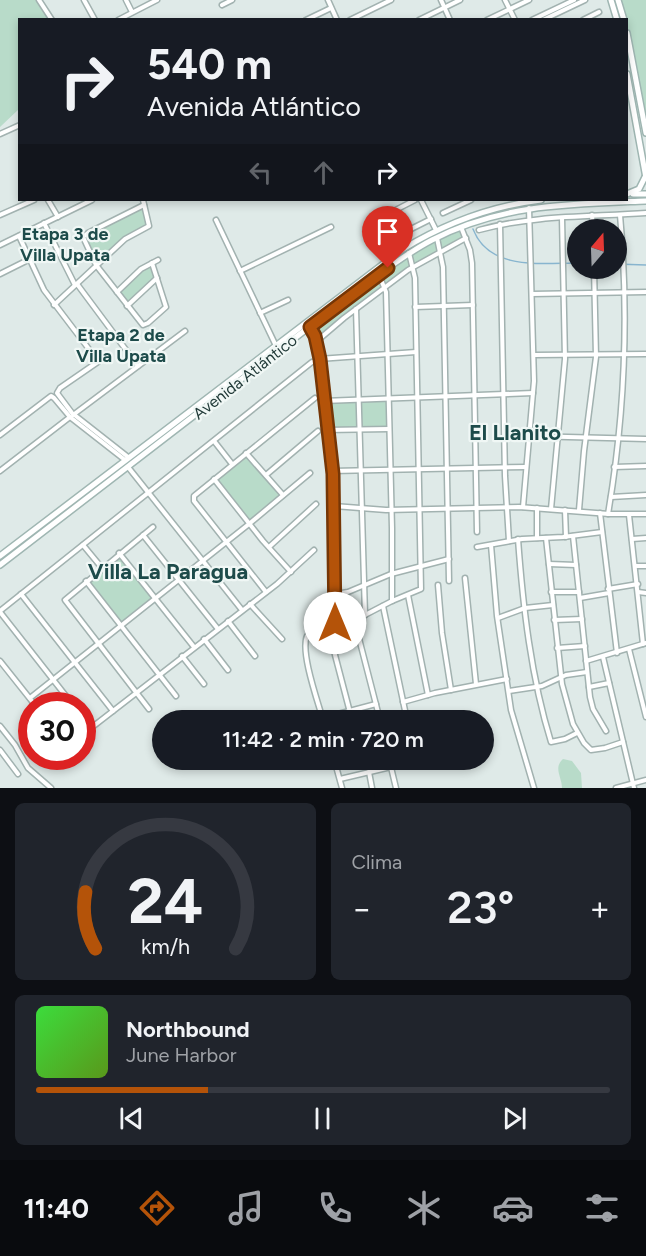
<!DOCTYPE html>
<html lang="es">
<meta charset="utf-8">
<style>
body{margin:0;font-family:Figtree,sans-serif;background:#20242c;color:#f1f3f6;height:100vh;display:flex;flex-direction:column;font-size:22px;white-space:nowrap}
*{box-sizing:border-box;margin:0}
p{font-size:20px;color:#9ea1a6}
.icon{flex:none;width:33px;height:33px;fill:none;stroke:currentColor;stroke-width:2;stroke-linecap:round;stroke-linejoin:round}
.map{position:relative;height:788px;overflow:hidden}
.side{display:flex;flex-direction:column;gap:15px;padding:15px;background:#0d0f14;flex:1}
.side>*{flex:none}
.top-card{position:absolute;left:18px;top:18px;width:610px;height:183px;border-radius:0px;box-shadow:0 3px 9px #0003;background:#171b24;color:#f1f3f6;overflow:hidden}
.needle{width:39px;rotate:19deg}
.controls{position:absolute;left:567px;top:219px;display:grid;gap:12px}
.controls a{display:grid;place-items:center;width:60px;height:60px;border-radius:50%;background:#171b24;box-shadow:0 3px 9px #0003;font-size:30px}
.speed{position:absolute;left:18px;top:692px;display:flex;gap:12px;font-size:30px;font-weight:700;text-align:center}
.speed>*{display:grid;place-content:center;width:78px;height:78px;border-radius:50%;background:#171b24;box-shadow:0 3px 9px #0003;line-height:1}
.speed .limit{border:9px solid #d22;background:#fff;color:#111}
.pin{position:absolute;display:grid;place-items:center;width:51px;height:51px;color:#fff;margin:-62px -26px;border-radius:50% 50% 50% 0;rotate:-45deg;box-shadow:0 0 6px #0007}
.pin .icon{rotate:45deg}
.me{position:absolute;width:66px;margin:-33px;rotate:0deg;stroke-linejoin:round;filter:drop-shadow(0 0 4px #0008)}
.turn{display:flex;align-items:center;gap:21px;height:126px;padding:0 30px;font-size:27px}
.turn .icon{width:78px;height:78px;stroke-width:2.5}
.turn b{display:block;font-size:42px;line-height:51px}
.lanes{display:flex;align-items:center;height:57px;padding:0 30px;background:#0003;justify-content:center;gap:30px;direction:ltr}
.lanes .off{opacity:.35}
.big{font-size:45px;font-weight:600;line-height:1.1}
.side .widget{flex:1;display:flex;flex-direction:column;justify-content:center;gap:9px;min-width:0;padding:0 21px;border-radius:9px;background:#20242c}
.side .dial{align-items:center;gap:0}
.dial svg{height:156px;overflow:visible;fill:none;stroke:#363941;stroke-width:7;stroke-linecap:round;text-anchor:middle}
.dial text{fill:#f1f3f6;stroke:none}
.song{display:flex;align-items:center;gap:18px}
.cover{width:72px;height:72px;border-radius:9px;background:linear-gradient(135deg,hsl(120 70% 55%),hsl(90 70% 35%))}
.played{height:6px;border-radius:3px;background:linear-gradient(90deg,#b45309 30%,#363941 30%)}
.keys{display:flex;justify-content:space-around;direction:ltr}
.heat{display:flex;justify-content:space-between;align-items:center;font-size:33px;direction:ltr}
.side .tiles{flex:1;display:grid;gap:15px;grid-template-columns:1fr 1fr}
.widget:last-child{grid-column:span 2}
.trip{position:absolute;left:152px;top:710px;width:342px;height:60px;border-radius:30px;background:#171b24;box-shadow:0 3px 9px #0003;font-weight:600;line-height:60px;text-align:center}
.tab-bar{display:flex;height:96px;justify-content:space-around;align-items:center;background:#090b0e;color:#9ea1a6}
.tab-bar .icon{width:42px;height:42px}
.tab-bar .active{color:#b45309}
.tab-bar b{font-size:27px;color:#f1f3f6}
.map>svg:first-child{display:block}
</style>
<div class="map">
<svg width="646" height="788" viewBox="0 0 646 788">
<rect width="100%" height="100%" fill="#dfeae8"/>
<g fill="#b8dbc9">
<polygon points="0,0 39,0 52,19 20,20 19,109 0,127"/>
<path d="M618 0H646V115C635 91 627 46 627 20L624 19Z"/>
<polygon points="144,205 150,223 134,234 96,265 84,235"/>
<polygon points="461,227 466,238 417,264 316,341 310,327 399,259"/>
<polygon points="152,263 157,278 127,306 117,292 141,269"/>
<polygon points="388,398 389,429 326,430 323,401"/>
<polygon points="246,453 284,495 249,524 214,479"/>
<polygon points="119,553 156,598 121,625 86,581"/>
<path d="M563 759 572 761 581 773 582 788H562C562 777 553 768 563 759Z"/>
</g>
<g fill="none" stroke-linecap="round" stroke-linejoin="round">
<g stroke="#88b5cf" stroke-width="1.5">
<path d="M473 229C489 271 541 263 578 263"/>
<polyline points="616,264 646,265"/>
</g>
<g stroke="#a2b2b0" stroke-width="7">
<g id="street">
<polyline points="39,0 52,20"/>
<polyline points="84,0 95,20"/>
<polyline points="126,0 132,12"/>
<polyline points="328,0 337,20"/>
<polyline points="441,0 450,20"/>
<polyline points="505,0 515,20"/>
<polyline points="222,5 232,0"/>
<polyline points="118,20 157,0"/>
<polyline points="306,20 331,8"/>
<polyline points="350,20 391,0"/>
<polyline points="419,20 460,0"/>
<polyline points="487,20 529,0"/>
<polyline points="532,20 574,0"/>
<polyline points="543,20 585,0"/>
<polyline points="583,20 599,12"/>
<polyline points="0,134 20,125"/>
<polyline points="48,200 58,217"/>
<polyline points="421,200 436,230"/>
<polyline points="144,205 88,233 83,237 96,265 143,325 148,323 166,307 152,263"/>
<polyline points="443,213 471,200"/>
<polyline points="0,215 34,200"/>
<polyline points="592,215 593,230"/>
<polyline points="380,218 415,200"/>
<polyline points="216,220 277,348"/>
<polyline points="44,223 75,285"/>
<polyline points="500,224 505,476 509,541"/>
<polyline points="461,227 470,250 472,263 477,532"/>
<path d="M479 230C533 215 590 217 646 213"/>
<polyline points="19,236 44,290 98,361"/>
<polyline points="437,238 443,267 449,581"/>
<polyline points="391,239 431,219"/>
<polyline points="0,245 92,200"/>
<polyline points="240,271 331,227"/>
<polyline points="0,274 30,259"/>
<polyline points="379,275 386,292 392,528 392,601"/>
<polyline points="77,284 138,366"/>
<polyline points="117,292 141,269 158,260"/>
<polyline points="532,294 646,292"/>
<polyline points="54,305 125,239 149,226 143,200"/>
<polyline points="127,306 157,278"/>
<polyline points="415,307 473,305"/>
<polyline points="356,309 365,615"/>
<polyline points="260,313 288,300"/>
<polyline points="310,327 315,336 319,356 333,474 335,623"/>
<polyline points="317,341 344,318 408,270 466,238"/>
<polyline points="534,355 646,354"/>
<polyline points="105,357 60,388 57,393 72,413 128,457"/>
<polyline points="319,359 416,352"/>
<polyline points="323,401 533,393"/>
<polyline points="73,415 185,331"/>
<polyline points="326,430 389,429"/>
<polyline points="0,435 51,396 54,398 70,417 125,460"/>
<polyline points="529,436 646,439"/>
<polyline points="214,441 232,464"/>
<polyline points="246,453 283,495"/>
<polyline points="128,467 242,610"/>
<polyline points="614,467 646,466"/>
<polyline points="0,471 70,417"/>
<polyline points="332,471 526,467"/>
<polyline points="266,475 318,431"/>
<polyline points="214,479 263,541 291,572"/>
<polyline points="611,497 646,495"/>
<polyline points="334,506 386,510 519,507 609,514 646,514"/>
<polyline points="523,507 534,381 529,208"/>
<polyline points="551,509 565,359 562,218"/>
<polyline points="565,510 566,537"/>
<polyline points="579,510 584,451 596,357 594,268"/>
<polyline points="600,513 617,653"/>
<path d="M608 514C625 414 629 315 620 215"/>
<polyline points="629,515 643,644"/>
<polyline points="143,535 218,629"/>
<polyline points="573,536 590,697 593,709 606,731"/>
<polyline points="537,538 537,508"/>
<polyline points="546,538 562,684 573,724 584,743 591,750 605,748 623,742"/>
<path d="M518 539C523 607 531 677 551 742L565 739 577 733"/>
<polyline points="632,539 646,538"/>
<polyline points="83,545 102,568"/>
<polyline points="491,545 497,616 511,710 534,788"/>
<polyline points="269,547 316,504"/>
<polyline points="477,547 522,539 563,537 602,532"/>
<polyline points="119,553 194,647"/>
<polyline points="549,564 576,565"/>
<polyline points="636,566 646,566"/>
<polyline points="465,578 476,684"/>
<polyline points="86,581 176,696"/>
<polyline points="438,585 442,633 451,690"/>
<polyline points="608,589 638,584"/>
<polyline points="266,592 194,501 194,496 315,398"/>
<polyline points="551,592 579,592"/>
<polyline points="638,592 646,593"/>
<polyline points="21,594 113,711"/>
<polyline points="335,594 348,592 391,574 449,559"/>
<polyline points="408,595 428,695"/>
<polyline points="580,598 609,593"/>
<polyline points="250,604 282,639"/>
<polyline points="383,606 407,720"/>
<polyline points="0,611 312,362"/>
<polyline points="0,612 73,705"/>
<polyline points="498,618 525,608 553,605"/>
<polyline points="354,619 380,720"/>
<polyline points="554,620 582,619"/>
<polyline points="228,621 255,656"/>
<polyline points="330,625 335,655 352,720"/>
<polyline points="204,639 228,670"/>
<polyline points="557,648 585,646"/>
<polyline points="629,649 646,717"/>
<polyline points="182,656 204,684"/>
<polyline points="603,657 634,788"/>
<polyline points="0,661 35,705"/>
<polyline points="586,661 646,643"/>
<polyline points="589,687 609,683"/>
<polyline points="509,691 542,686 566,675 587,672"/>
<polyline points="30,698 249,524 310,473"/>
<polyline points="403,702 435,693 507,679"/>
<polyline points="149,709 65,600 153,527"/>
<polyline points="82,717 91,728"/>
<polyline points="323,718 376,704"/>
<path d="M323 720C318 702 300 652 307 636L330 625 365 615 392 601 421 589 415 278 409 253"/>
<polyline points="0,726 15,745 28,768 51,788"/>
<polyline points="82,735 277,584 314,550"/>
<polyline points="0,750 18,774"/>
<polyline points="334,759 342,788"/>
<polyline points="389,759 396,788"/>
<polyline points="369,772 372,788"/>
<polyline points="340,779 412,762 415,759"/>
<polyline points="616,788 646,780"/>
</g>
</g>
<g stroke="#9fb6b2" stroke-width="8">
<g id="secondary">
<polyline points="611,0 617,20"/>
<polyline points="618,0 624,20"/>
<polyline points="627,33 646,133"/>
<polyline points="627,74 646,178"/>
<polyline points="627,194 639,189 645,177"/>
<polyline points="633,194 646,194"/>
<path d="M0 556 403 249C446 223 491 206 541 200"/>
<path d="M0 565 356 291C381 273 405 254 432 240 501 204 571 204 646 201"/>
</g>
</g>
<use href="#street" stroke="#fff" stroke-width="4"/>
<use href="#secondary" stroke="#fff" stroke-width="5"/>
</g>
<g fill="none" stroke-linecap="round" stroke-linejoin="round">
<g stroke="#753606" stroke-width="15">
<polyline id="route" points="335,623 333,474 320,359 315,336 310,327 388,268"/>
</g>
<use href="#route" stroke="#b45309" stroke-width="10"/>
</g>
<g text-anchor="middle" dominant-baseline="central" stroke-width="4.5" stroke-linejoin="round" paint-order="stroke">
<g font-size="16" fill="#213a38" stroke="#f0f7f5">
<text transform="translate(245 377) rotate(-38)">Avenida Atlántico</text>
</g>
<g font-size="18" font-weight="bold" fill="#1d4b4a" stroke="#f0f7f5">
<text x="65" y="234">Etapa 3 de<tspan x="65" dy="21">Villa Upata</tspan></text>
<text x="121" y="335">Etapa 2 de<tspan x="121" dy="21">Villa Upata</tspan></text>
</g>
<g font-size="22" font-weight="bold" fill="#1d4b4a" stroke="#f0f7f5">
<text x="515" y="432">El Llanito</text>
<text x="168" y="571">Villa La Paragua</text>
</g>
</g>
</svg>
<div class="controls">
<a><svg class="needle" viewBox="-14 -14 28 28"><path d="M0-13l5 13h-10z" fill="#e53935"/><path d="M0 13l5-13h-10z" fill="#9ea1a6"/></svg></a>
</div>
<div class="speed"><div class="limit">30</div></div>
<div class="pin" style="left:388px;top:268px;background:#d93025"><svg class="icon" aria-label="arrive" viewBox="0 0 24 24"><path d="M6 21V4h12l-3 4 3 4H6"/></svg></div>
<svg class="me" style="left:335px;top:623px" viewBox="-20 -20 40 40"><circle r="19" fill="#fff"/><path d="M0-13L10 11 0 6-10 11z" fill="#b45309"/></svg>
<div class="trip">11:42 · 2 min · 720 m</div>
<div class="top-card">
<div class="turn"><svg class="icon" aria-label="right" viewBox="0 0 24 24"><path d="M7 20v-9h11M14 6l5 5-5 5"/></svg><div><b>540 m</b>Avenida Atlántico</div></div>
<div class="lanes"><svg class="icon off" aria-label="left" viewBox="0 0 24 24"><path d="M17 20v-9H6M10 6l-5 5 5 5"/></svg><svg class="icon off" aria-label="ahead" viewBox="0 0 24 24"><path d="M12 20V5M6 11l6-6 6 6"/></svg><svg class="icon" aria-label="right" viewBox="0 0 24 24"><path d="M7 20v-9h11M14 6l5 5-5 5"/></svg></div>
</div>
</div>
<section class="side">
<div class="tiles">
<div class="widget dial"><svg viewBox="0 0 100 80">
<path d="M14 69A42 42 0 1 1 86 69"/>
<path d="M14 69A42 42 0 0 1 9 40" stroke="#b45309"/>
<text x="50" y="56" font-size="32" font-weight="700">24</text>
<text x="50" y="72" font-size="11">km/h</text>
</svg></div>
<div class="widget"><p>Clima</p>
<div class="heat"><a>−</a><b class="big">23°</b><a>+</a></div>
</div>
<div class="widget">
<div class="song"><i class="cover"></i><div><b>Northbound</b><p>June Harbor</p></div></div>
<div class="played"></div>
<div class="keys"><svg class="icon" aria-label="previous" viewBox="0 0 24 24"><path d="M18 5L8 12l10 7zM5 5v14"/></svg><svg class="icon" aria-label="pause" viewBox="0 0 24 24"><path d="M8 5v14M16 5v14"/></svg><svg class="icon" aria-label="next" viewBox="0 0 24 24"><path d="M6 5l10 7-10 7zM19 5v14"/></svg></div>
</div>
</div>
</section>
<nav class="tab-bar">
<b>11:40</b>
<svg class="icon active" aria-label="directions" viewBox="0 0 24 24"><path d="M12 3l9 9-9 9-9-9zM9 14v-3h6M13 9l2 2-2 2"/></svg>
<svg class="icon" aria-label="music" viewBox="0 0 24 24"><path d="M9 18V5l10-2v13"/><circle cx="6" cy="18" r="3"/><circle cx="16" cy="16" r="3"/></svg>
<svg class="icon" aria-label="phone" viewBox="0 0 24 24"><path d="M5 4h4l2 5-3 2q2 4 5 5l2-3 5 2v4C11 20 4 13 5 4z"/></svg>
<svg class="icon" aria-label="climate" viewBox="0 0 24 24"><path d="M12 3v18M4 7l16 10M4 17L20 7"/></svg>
<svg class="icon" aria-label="car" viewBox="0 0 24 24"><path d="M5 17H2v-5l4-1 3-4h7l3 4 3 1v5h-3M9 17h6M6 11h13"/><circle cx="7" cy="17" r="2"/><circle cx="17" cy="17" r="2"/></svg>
<svg class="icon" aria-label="filters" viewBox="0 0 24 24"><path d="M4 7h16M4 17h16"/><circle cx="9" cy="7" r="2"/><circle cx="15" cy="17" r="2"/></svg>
</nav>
